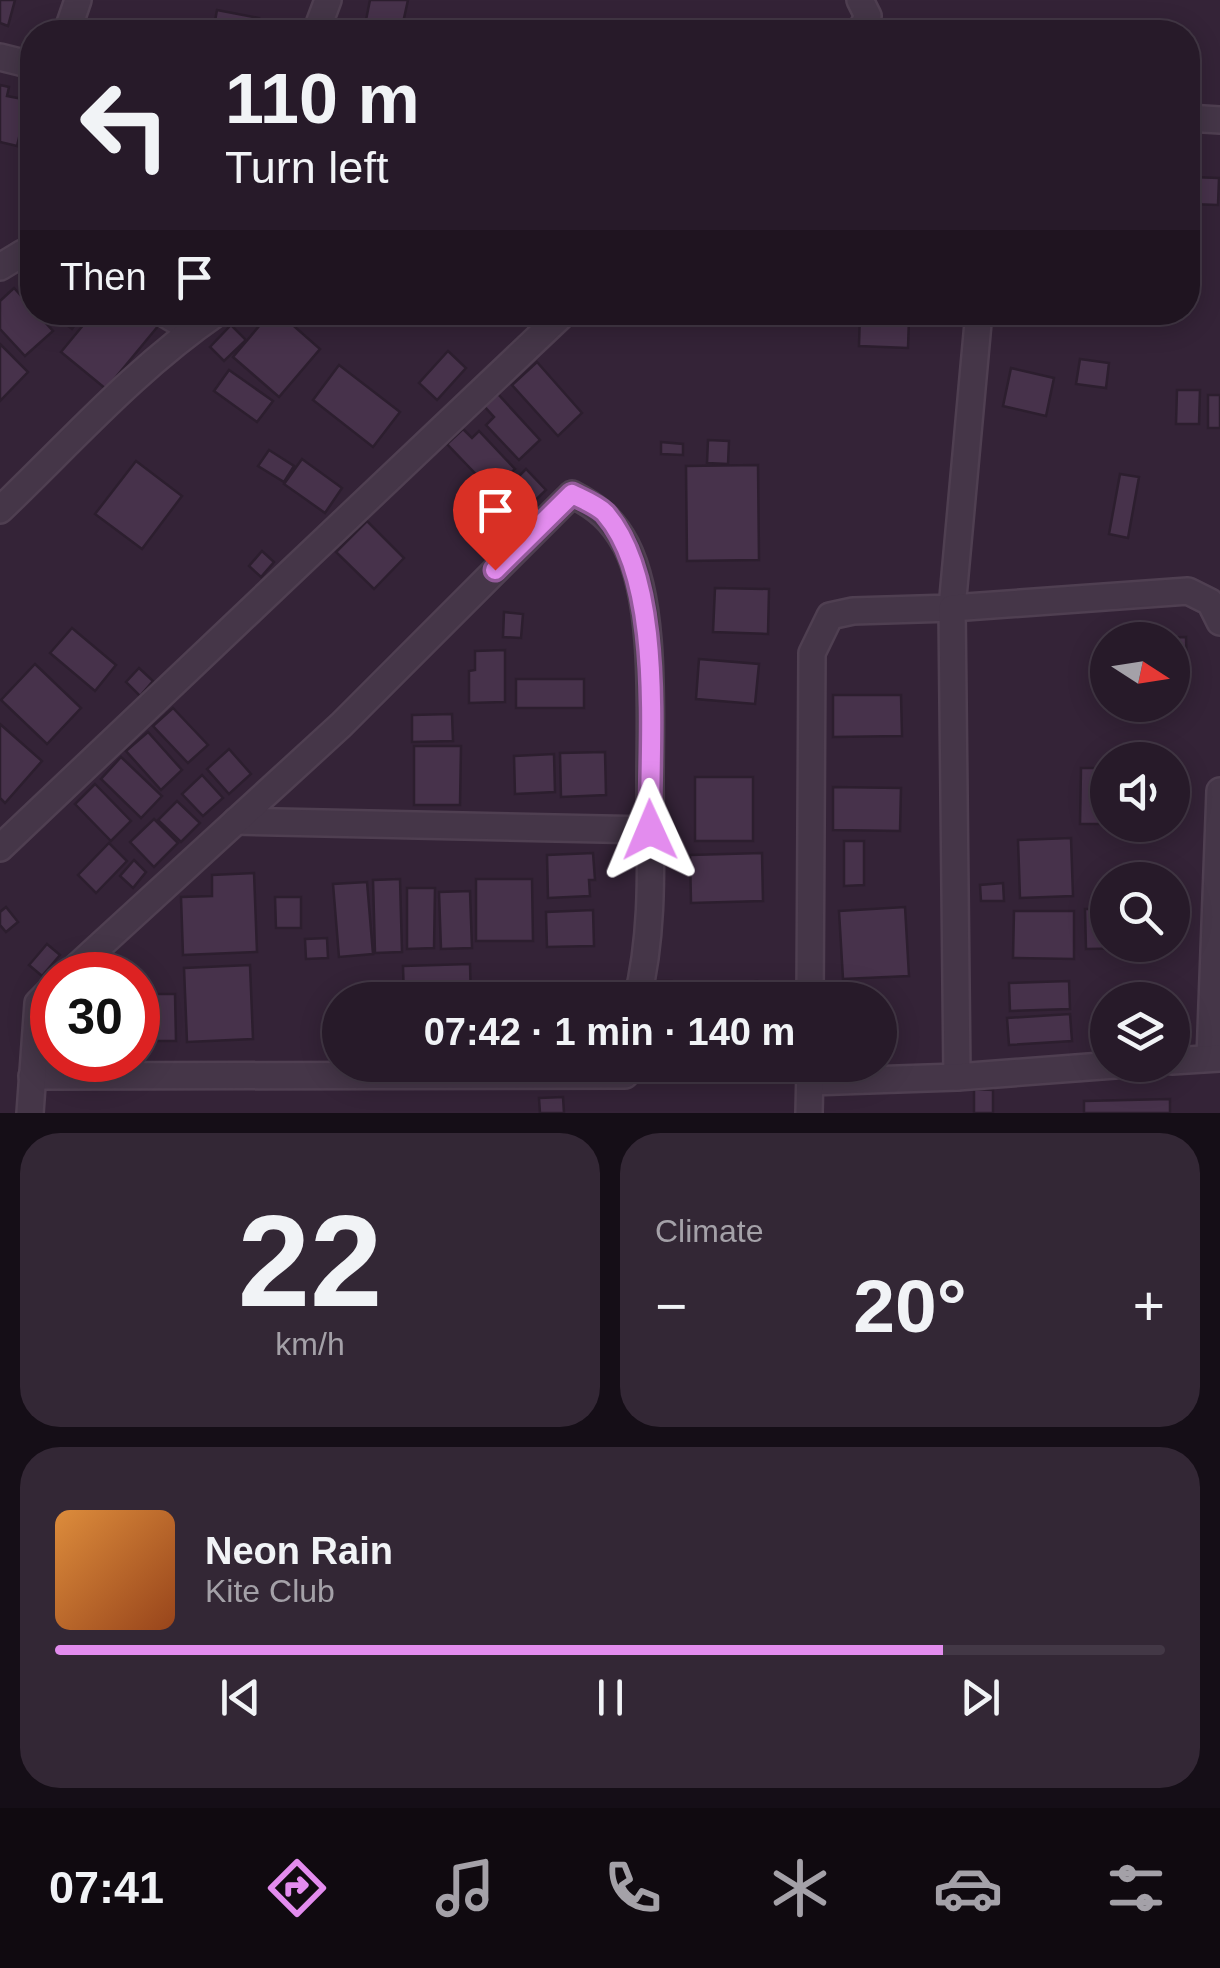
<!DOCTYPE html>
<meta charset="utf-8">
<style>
body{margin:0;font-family:Helvetica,sans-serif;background:#332735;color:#f1f3f6;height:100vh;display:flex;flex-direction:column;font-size:38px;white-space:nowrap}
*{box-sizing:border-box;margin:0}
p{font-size:32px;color:#a4a1a8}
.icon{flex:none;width:55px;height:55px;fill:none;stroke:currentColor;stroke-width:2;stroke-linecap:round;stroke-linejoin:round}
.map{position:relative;height:1113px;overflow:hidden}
.panel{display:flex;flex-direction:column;gap:20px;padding:20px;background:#150e17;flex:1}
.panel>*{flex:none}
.guide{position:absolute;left:20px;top:20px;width:1180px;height:305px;border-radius:40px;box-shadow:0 5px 25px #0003,0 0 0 2px #433846;background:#271a29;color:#f1f3f6;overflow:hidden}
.needle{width:65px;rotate:102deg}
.tools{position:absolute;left:1090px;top:622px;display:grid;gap:20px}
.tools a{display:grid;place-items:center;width:100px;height:100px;border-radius:50%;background:#271a29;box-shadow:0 5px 25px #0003,0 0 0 2px #433846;font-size:50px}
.speed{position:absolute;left:30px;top:952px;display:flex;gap:20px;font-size:50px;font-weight:700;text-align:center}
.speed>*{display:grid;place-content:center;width:130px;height:130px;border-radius:50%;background:#271a29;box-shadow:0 5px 25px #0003,0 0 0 2px #433846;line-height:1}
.speed .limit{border:15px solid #d22;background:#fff;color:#111}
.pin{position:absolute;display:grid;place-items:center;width:85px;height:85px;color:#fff;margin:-102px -42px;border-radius:50% 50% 50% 0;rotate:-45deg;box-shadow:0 0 10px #0007}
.pin .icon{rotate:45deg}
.me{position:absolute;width:110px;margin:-55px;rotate:359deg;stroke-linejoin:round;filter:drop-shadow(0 0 8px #0008)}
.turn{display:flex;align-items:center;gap:35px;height:210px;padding:0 40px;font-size:45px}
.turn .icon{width:130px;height:130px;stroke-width:2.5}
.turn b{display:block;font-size:70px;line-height:85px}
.then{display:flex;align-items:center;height:95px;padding:0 40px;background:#0003;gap:20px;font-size:38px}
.big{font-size:75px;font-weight:700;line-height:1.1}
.panel .widget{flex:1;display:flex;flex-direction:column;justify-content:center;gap:15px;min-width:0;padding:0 35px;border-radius:40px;background:#332735}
.panel .dial{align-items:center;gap:0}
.dial b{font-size:130px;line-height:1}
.song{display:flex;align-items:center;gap:30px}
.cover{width:120px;height:120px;border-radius:15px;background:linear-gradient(135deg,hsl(30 70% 55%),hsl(20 70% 35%))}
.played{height:10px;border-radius:5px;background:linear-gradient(90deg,#e38cee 80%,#433846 80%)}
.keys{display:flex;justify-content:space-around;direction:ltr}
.heat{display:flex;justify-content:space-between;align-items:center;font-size:55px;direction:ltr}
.panel .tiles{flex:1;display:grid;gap:20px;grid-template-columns:1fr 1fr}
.widget:last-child{grid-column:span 2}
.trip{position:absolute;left:322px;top:982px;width:575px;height:100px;border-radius:50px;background:#271a29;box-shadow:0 5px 25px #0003,0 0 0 2px #433846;font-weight:700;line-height:100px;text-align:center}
.menu{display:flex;height:160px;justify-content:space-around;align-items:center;background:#100a10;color:#a4a1a8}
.menu .icon{width:70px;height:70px}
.menu .on{color:#e38cee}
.menu b{font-size:45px;color:#f1f3f6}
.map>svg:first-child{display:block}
</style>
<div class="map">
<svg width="1220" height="1113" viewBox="0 0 1220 1113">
<rect width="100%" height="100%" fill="#342337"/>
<g fill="#47324b" stroke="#2c1e2e" stroke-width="2.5">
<polygon points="0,0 15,0 8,26 0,23"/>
<polygon points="370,0 408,0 401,32 364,30"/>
<polygon points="217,10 259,18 257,32 213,32"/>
<polygon points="0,85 9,87 7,96 28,100 17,146 0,142"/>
<polygon points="32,101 32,152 21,149"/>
<polygon points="1191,177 1219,178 1218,205 1190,204"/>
<polygon points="14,288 53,331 25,356 0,329 0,301"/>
<polygon points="51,312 84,312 72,329"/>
<polygon points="94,312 144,312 159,325 106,389 61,352"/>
<polygon points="271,312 278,312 320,349 279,397 233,357"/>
<polygon points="860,312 919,312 918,319 909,318 908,348 859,346"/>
<polygon points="231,325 246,340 224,361 210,347"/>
<polygon points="0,344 28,372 0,401"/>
<polygon points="448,351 466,368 437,400 419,383"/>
<polygon points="1080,359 1109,363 1106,388 1076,384"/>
<polygon points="537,362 582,413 558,436 512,385"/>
<polygon points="339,365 400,412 373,447 313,400"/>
<polygon points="1011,368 1054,378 1046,416 1003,406"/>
<polygon points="229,370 273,401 257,422 214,391"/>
<polygon points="1177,390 1200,390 1199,424 1176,424"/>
<polygon points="497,393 540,440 519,460 486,425 494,417 484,406"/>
<rect x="1208" y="395" width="12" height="33"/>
<polygon points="463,429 472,438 479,431 515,469 492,491 447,444"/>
<polygon points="708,440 729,441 728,464 707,463"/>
<polygon points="661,442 683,444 683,455 661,454"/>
<polygon points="269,450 294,466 284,482 258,466"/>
<polygon points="302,459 342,488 325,513 284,484"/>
<polygon points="136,461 182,496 142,549 95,514"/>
<polygon points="758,465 759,560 687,561 686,466"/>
<polygon points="526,469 546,490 519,516 499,496"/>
<polygon points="1120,474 1139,477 1128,538 1109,534"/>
<polygon points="367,521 404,558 374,589 336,552"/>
<polygon points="262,551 274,562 261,577 249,566"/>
<polygon points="715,588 769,589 768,634 713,632"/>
<polygon points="504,612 523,614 521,638 503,637"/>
<polygon points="72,628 116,665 95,691 50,653"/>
<polygon points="1186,637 1187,680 1172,681 1172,640 1146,638"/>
<polygon points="505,650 505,702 469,703 469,671 475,670 475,651"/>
<polygon points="699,659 759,664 755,704 696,699"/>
<polygon points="35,664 81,708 47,744 1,700"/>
<polygon points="139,668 153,681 140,696 126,682"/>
<rect x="516" y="679" width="68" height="29"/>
<polygon points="833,695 901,695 902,736 833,737"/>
<polygon points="173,708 208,745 188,763 153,726"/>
<polygon points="452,714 453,741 412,742 412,715"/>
<polygon points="0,724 42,761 5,803 0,798"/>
<polygon points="148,732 182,770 161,790 126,751"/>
<polygon points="414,746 461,746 460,805 414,805"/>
<polygon points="229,749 251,774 229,794 207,769"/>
<polygon points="605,752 606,795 561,797 560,753"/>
<polygon points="554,754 555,792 515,794 514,756"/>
<polygon points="121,757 162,796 141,818 101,779"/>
<polygon points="1081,768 1108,768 1108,824 1080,824"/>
<polygon points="202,775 223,798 203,816 182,794"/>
<rect x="695" y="777" width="58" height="64"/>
<polygon points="95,784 131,821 111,841 75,804"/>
<polygon points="833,787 901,788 900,831 833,830"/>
<polygon points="177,801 200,823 181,842 158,820"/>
<polygon points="154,819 178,843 154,867 130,842"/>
<polygon points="1071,838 1073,896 1020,898 1018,840"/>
<polygon points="844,841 864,841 864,885 844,886"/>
<polygon points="109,843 127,861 96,893 78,875"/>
<polygon points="593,853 595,880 589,880 590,896 548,898 547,855"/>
<polygon points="762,853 763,901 691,903 690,855"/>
<polygon points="134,860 146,872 133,888 120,876"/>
<polygon points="254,873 257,952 183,955 181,897 212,896 212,875"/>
<polygon points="400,879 402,952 375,953 373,880"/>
<polygon points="476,879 532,879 533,941 476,941"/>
<polygon points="367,882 373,954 339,957 333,884"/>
<polygon points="1003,883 1004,901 981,901 980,885"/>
<polygon points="407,888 435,888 434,948 407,949"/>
<polygon points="470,891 472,948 441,949 439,892"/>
<polygon points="275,897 301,897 301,928 276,928"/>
<polygon points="6,907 18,922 6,932 0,925 0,912"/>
<polygon points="905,907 909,976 843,979 839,911"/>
<polygon points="1085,909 1108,909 1108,945 1147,945 1147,948 1086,949"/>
<polygon points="593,910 594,946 547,947 546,912"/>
<polygon points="1014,911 1074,911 1074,959 1013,958"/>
<polygon points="327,938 328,958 306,959 305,939"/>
<polygon points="47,944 60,955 42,976 29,965"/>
<polygon points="470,964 471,1000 404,1000 403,966"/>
<polygon points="250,965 253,1039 187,1042 184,968"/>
<rect x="648" y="981" width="23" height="19"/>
<polygon points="757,981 758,1000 708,1000 707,984"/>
<polygon points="1069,981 1070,1009 1010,1011 1009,983"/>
<polygon points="138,994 175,994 176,1041 138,1041"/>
<polygon points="1070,1014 1072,1041 1009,1045 1007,1018"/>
<rect x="715" y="1065" width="26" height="11"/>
<polygon points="974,1089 993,1090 993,1113 974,1113"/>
<polygon points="563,1097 564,1113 540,1113 539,1098"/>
<polygon points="1170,1099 1170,1113 1084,1113 1084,1101"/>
</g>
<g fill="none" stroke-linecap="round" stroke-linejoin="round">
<g stroke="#4f3f51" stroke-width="30">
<g id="minor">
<polyline points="67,32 78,0"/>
<polyline points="316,32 328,0"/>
<polyline points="860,32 868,16 860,0"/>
<polyline points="0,57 32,65"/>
<polyline points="1188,118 1220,120"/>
<polyline points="0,267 23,253 32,254"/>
<polyline points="162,312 192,330"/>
<path d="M0 510C72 441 135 369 218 312"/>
<polyline points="236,821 650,830"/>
<polyline points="0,848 565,312"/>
<path d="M68 975 341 725 572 494C597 507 612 519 626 545 656 603 650 713 650 779 650 853 655 928 637 1000"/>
<polyline points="810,1000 812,653 830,616 853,611 952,608 979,312"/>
<polyline points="1210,1058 1220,791"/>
<polyline points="1172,1061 1220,1058"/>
<polyline points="32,1076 625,1075 626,1065"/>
<polyline points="957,1077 952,608 1188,591 1210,602 1220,622"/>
<polyline points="810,1082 957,1077 1115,1065"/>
<polyline points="30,1113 38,1003 52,989"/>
<polyline points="809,1113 810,1068"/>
</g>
</g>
<use href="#minor" stroke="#453648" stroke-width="25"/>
</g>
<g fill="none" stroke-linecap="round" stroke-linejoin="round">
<g stroke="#945b9b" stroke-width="25">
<path id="route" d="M495 570 572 494C582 499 597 505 605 513 665 582 649 742 650 830"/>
</g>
<use href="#route" stroke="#e38cee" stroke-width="18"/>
</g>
</svg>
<div class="tools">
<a><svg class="needle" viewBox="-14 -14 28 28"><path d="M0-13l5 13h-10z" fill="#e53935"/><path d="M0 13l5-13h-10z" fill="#a4a1a8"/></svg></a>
<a><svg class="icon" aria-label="sound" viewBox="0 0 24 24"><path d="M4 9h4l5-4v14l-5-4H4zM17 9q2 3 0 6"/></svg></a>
<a><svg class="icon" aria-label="search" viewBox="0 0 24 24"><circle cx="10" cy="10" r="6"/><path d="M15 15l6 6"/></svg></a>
<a><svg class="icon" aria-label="layers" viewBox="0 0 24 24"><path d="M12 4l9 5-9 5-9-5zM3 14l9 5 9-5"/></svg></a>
</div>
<div class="speed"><div class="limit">30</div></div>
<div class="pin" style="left:495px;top:570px;background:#d93025"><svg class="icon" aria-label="arrive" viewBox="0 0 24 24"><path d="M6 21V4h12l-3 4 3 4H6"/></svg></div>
<svg class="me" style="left:650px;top:830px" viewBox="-20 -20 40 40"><path d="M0-17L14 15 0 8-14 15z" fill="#e38cee" stroke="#fff" stroke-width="4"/></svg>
<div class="trip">07:42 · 1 min · 140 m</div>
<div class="guide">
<div class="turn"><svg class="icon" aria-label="left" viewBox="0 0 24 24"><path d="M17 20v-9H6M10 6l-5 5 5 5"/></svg><div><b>110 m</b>Turn left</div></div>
<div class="then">Then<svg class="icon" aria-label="arrive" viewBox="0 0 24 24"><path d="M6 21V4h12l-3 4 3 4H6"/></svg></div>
</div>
</div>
<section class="panel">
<div class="tiles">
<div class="widget dial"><b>22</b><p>km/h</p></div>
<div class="widget"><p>Climate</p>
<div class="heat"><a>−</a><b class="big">20°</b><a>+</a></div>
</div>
<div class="widget">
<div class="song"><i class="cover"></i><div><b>Neon Rain</b><p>Kite Club</p></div></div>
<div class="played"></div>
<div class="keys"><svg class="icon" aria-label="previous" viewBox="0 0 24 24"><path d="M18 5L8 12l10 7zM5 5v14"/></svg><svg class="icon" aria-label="pause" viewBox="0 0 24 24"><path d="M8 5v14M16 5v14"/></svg><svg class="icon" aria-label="next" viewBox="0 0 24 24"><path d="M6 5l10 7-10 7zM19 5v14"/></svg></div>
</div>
</div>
</section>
<nav class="menu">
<b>07:41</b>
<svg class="icon on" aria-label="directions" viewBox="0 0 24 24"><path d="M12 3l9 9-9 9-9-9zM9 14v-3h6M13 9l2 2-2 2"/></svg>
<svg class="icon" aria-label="music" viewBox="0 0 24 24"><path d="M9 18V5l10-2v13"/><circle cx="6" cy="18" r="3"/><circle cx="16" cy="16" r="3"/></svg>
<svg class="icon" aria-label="phone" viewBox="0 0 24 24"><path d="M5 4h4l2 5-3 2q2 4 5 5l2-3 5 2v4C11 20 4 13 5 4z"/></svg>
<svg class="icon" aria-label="climate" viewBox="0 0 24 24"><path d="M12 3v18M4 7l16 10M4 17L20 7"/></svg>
<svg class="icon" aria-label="car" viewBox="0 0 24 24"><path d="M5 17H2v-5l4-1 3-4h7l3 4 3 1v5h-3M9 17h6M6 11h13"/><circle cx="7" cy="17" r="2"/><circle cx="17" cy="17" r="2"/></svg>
<svg class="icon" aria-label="filters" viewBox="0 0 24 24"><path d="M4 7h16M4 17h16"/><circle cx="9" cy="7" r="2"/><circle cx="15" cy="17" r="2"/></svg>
</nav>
